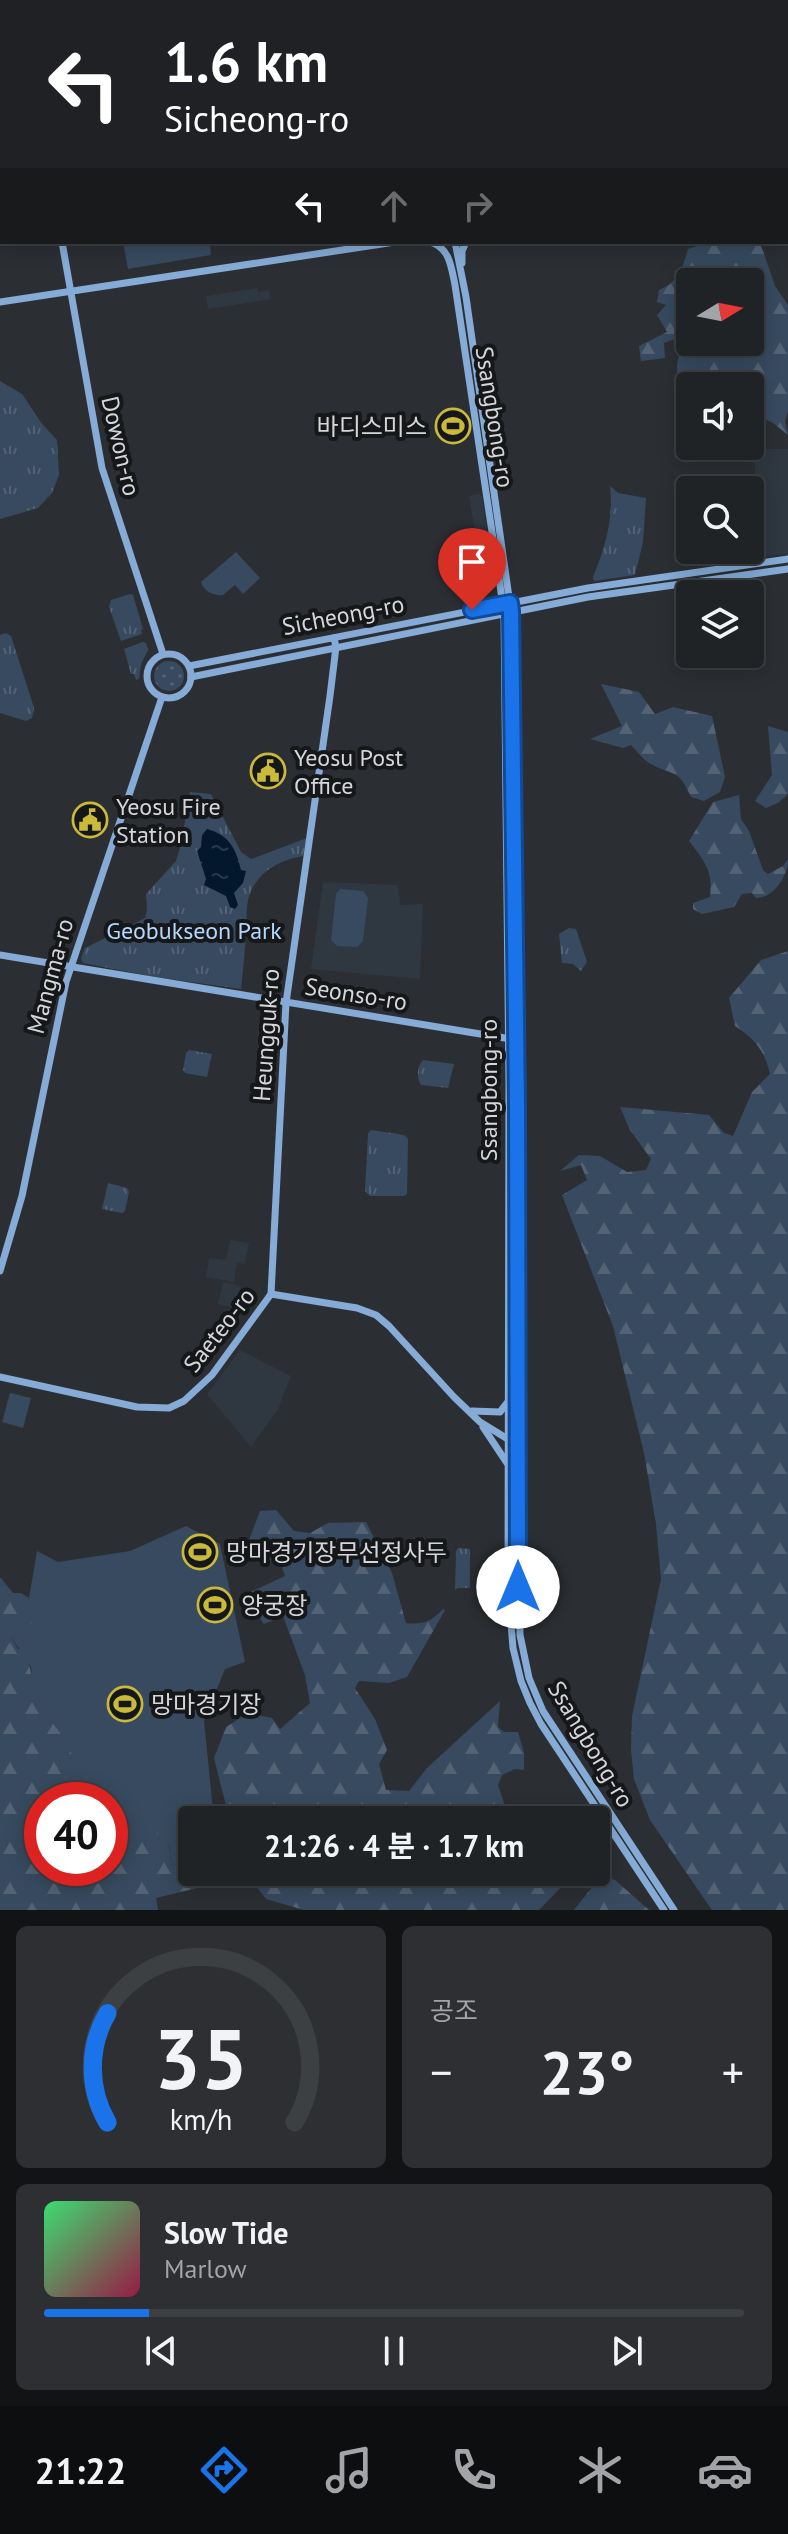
<!DOCTYPE html>
<html lang="ko">
<meta charset="utf-8">
<style>
body{margin:0;font-family:"PT Sans","Noto Sans KR",sans-serif;background:#2d2f32;color:#f1f3f6;height:100vh;display:flex;flex-direction:column;font-size:30px;white-space:nowrap}
*{box-sizing:border-box;margin:0}
p{font-size:26px;color:#a2a4a7}
.icon{flex:none;width:44px;height:44px;fill:none;stroke:currentColor;stroke-width:2;stroke-linecap:round;stroke-linejoin:round}
.map{position:relative;height:1910px;overflow:hidden}
.sheet{display:flex;flex-direction:column;gap:16px;padding:16px;background:#121315;flex:1}
.sheet>*{flex:none}
.banner{position:absolute;left:0px;top:0px;width:788px;height:244px;box-shadow:0 4px 20px #0003,0 0 0 2px #3d4043;background:#202124;color:#fff;overflow:hidden}
.needle{width:52px;rotate:80deg}
.fabs{position:absolute;left:676px;top:268px;display:grid;gap:16px}
.fabs a{display:grid;place-items:center;width:88px;height:88px;border-radius:8px;background:#202326;box-shadow:0 4px 20px #0003,0 0 0 2px #3d4043;font-size:40px}
.speed{position:absolute;left:24px;top:1782px;display:flex;gap:16px;font-size:40px;font-weight:700;text-align:center}
.speed>*{display:grid;place-content:center;width:104px;height:104px;border-radius:50%;background:#202326;box-shadow:0 4px 20px #0003,0 0 0 2px #3d4043;line-height:1}
.speed .limit{border:12px solid #d22;background:#fff;color:#111}
.pin{position:absolute;display:grid;place-items:center;width:68px;height:68px;color:#fff;margin:-82px -34px;border-radius:50% 50% 50% 0;rotate:-45deg;box-shadow:0 0 8px #0007}
.pin .icon{rotate:45deg}
.me{position:absolute;width:88px;margin:-44px;rotate:0deg;stroke-linejoin:round;filter:drop-shadow(0 0 6px #0008)}
.turn{display:flex;align-items:center;gap:28px;height:168px;padding:0 32px;font-size:36px}
.turn .icon{width:104px;height:104px;stroke-width:2.5}
.turn b{display:block;font-size:56px;line-height:68px}
.lanes{display:flex;align-items:center;height:76px;padding:0 32px;background:#0003;justify-content:center;gap:40px;direction:ltr}
.lanes .off{opacity:.35}
.big{font-size:60px;font-weight:700;line-height:1.1}
.sheet .widget{flex:1;display:flex;flex-direction:column;justify-content:center;gap:12px;min-width:0;padding:0 28px;border-radius:12px;background:#2d2f32}
.sheet .dial{align-items:center;gap:0}
.dial svg{height:208px;overflow:visible;fill:none;stroke:#3d4043;stroke-width:7;stroke-linecap:round;text-anchor:middle}
.dial text{fill:#f1f3f6;stroke:none}
.song{display:flex;align-items:center;gap:24px}
.cover{width:96px;height:96px;border-radius:12px;background:linear-gradient(135deg,hsl(140 70% 55%),hsl(340 70% 35%))}
.played{height:8px;border-radius:4px;background:linear-gradient(90deg,#1a73e8 15%,#3d4043 15%)}
.keys{display:flex;justify-content:space-around;direction:ltr}
.heat{display:flex;justify-content:space-between;align-items:center;font-size:44px;direction:ltr}
.sheet .tiles{flex:1;display:grid;gap:16px;grid-template-columns:1fr 1fr}
.widget:last-child{grid-column:span 2}
.trip{position:absolute;left:178px;top:1806px;width:432px;height:80px;border-radius:8px;background:#202326;box-shadow:0 4px 20px #0003,0 0 0 2px #3d4043;font-weight:700;line-height:80px;text-align:center}
.dock{display:flex;height:128px;justify-content:space-around;align-items:center;background:#0d0e0f;color:#a2a4a7}
.dock .icon{width:56px;height:56px}
.dock .on{color:#1a73e8}
.dock b{font-size:36px;color:#f1f3f6}
.map>svg:first-child{display:block}
</style>
<div class="map">
<svg width="788" height="1910" viewBox="0 0 788 1910">
<defs>
<pattern id="forest-firs" width="22" height="20" patternUnits="userSpaceOnUse" patternTransform="scale(2)"><rect width="22" height="20" fill="#374a5f"/><path d="M5 1l3.5 6h-7zM16 11l3.5 6h-7z" fill="#536375"/></pattern>
<pattern id="park-tufts" width="24" height="20" patternUnits="userSpaceOnUse" patternTransform="scale(2)"><rect width="24" height="20" fill="#374a5f"/><path d="M3 7l-1-3M5 7V3M7 7l1-3M15 17l-1-3M17 17v-4M19 17l1-3" fill="none" stroke="#536375"/></pattern>
<pattern id="garden-dots" width="8" height="8" patternUnits="userSpaceOnUse" patternTransform="scale(2)"><rect width="8" height="8" fill="#374a5f"/><path d="M2 2h.1M6 6h.1" fill="none" stroke="#536375" stroke-width="1.8" stroke-linecap="round"/></pattern>
<pattern id="water-ripples" width="26" height="14" patternUnits="userSpaceOnUse" patternTransform="scale(2)"><rect width="26" height="14" fill="#04182d"/><path d="M2 4q2-2 4 0t4 0M15 11q2-2 4 0t4 0" fill="none" stroke="#28394b"/></pattern>
</defs>
<rect width="100%" height="100%" fill="#2b2f33"/>
<g fill="#2f3741">
<polygon points="257,288 258,292 269,290 271,299 208,309 206,296"/>
<polygon points="770,449 788,449 788,554 765,556 754,462 750,452"/>
<polygon points="479,494 482,496 492,563 490,567 481,568 469,496"/>
<polygon points="323,882 398,885 400,905 423,904 420,979 311,969"/>
<polygon points="230,1240 249,1243 245,1264 237,1263 234,1282 206,1277 209,1258 226,1260"/>
<polygon points="223,1282 241,1286 236,1308 218,1304"/>
<polygon points="240,1350 291,1376 278,1409 251,1447 207,1394"/>
</g>
<g fill="#374a5f">
<polygon points="123,242 210,242 211,255 128,269"/>
<path d="M236 552 260 578 243 594 235 585 223 595C214 596 204 592 201 582Z"/>
<polygon points="340,889 363,891 368,898 363,941 357,947 337,946 331,940 336,894"/>
<polygon points="10,1393 31,1398 23,1428 2,1422"/>
<polygon points="186,1526 220,1544 245,1662 225,1669 204,1721 214,1820 192,1820 192,1872 232,1872 236,1883 197,1888 171,1861 169,1845 134,1826 110,1825 110,1800 73,1800 66,1742 44,1712 33,1687 31,1667 12,1638 34,1621 29,1598 37,1551 58,1562 130,1551"/>
</g>
<g fill="url(#forest-firs)">
<polygon points="367,0 683,0 683,2 370,2"/>
<path d="M709 242H760L775 286 788 305V411L785 421 788 435 773 423 750 412V386H690V393L680 386C675 366 675 356 690 341L750 342V282H690V340L683 336 664 343 665 358 641 361 639 346 667 332 657 315 666 305 657 302 659 290C679 282 682 269 688 249Z"/>
<path d="M601 684 639 692 655 714 673 707 712 716 725 777 720 792 704 801 691 797C678 768 675 777 651 764 643 760 637 751 631 745L623 748 590 739 622 726Z"/>
<polygon points="768,726 788,732 788,794 778,803 766,808 755,801 772,775"/>
<path d="M739 795 741 819 749 831 763 870 768 874 783 866 788 859C788 876 774 898 756 898L752 893 742 894 734 907 702 914 693 909V903L710 897C713 870 705 862 689 841L713 802Z"/>
<path d="M788 951V1910H712L650 1820 634 1779 631 1750 632 1716 661 1579 656 1524 644 1453 613 1326 562 1195 587 1180 581 1165 560 1171 579 1155 600 1156 627 1172 646 1170 651 1159 630 1130 620 1107 709 1115 724 1133 733 1136 752 1092 770 1074C765 1051 754 1038 735 1026L729 998 761 960Z"/>
<path d="M276 1510 294 1531 310 1533 328 1523 366 1522 392 1573 406 1623C423 1625 431 1622 443 1609L445 1610 407 1677 389 1683 359 1681 355 1688 375 1719 387 1750 379 1764 386 1790 409 1791 427 1768 500 1701 498 1727 504 1732H518L524 1753V1770L515 1769 502 1775 498 1785 507 1812 521 1813 537 1820H224L228 1813 214 1758 226 1727 248 1713 272 1718 280 1729 310 1703 305 1675 283 1616 264 1624 252 1607 251 1592 285 1576 281 1564 245 1551 260 1511Z"/>
<path d="M0 1577 13 1593H21L29 1598 35 1621 12 1638 18 1649 24 1650C33 1671 33 1694 46 1714 54 1727 69 1740 72 1756 74 1771 71 1786 73 1800H42V1868H110V1825L134 1826 145 1818 169 1846 171 1861 197 1888 156 1898 158 1910H0Z"/>
<polygon points="245,1872 569,1872 564,1884 539,1910 304,1910 266,1899"/>
<polygon points="608,1878 615,1880 649,1910 574,1910 593,1886"/>
</g>
<g fill="url(#park-tufts)">
<polygon points="0,381 22,394 42,424 57,440 59,475 52,493 38,508 0,519"/>
<path d="M610 486 618 493 646 498 643 542 635 575 594 581 593 577C605 549 614 517 610 486Z"/>
<polygon points="130,594 133,595 143,629 141,630 142,634 121,641 109,607 111,600"/>
<polygon points="6,633 11,636 34,708 32,718 26,721 0,713 0,635"/>
<polygon points="143,642 146,643 148,650 141,664 139,679 136,680 134,674 131,674 124,649"/>
<path d="M190 792 211 794 241 852 251 859 307 838 303 856C278 860 254 874 248 900 246 911 247 922 246 932 245 951 243 970 241 989L155 977 83 963 81 958 85 948 145 918 147 910 146 894 176 861 181 844Z"/>
<polygon points="569,928 576,929 587,962 581,971 573,964 562,963 559,934"/>
<polygon points="189,1050 212,1054 207,1077 185,1073 183,1070 186,1053"/>
<path d="M423 1060 454 1064 448 1088 421 1085C416 1077 417 1067 423 1060Z"/>
<polygon points="371,1130 404,1135 408,1139 407,1194 404,1196 370,1196 365,1191 368,1133"/>
<polygon points="108,1183 127,1188 129,1192 125,1211 122,1213 102,1209"/>
<polygon points="458,1548 470,1549 470,1588 458,1588 455,1590 456,1551"/>
</g>
<circle fill="url(#garden-dots)" cx="169" cy="676" r="15"/>
<path fill="url(#water-ripples)" d="M207 829C229 835 236 848 241 870L246 871 243 883 234 893 238 905 235 909 230 907 226 896 204 885 206 879 197 851 201 847 202 835Z"/>
<g fill="none" stroke-linecap="round" stroke-linejoin="round">
<g stroke="#85abd6" stroke-width="7">
<polyline points="17,0 17,2"/>
<polyline points="786,106 788,106"/>
<polyline points="62,242 102,468 163,654"/>
<path d="M430 242C450 248 451 266 455 285L504 612 509 1084 508 1587 513 1648 521 1681 530 1703 541 1724 664 1910"/>
<polyline points="455,242 466,297 511,611 517,1084 520,1635 529,1678 543,1711 674,1910"/>
<polyline points="462,263 462,251 466,242"/>
<polyline points="0,302 395,242"/>
<circle cx="169" cy="676" r="22"/>
<polyline points="189,666 588,588 788,559"/>
<polyline points="191,677 588,597 788,569"/>
<polyline points="0,955 511,1039"/>
<polyline points="0,1271 22,1196 66,982 162,697"/>
<polyline points="271,1294 286,1003 330,696 336,647 334,638"/>
<polyline points="0,1377 137,1407 169,1408 184,1401 212,1375 271,1294 357,1308 376,1315 389,1326 454,1397 480,1422 511,1441"/>
<polyline points="472,1411 500,1412 507,1403"/>
<polyline points="483,1427 507,1463"/>
</g>
</g>
<g fill="none" stroke-linecap="round" stroke-linejoin="round">
<g stroke="#114b97" stroke-width="20">
<polyline id="route" points="472,610 510,603 511,611 517,1104 518,1587"/>
</g>
<use href="#route" stroke="#1a73e8" stroke-width="14"/>
</g>
<defs>
<g id="stadium-ring" transform="scale(1.8)"><circle r="9.5" fill="#151719" stroke="#caba3a" stroke-width="1.5"/><path d="M0-5a6.5 5 0 1 0 0 10a6.5 5 0 1 0 0-10ZM-3.5-1.8h7v3.6h-7Z" fill="#caba3a"/></g>
<g id="civic-ring" transform="scale(1.8)"><circle r="9.5" fill="#151719" stroke="#caba3a" stroke-width="1.5"/><path d="M-.6-6.5H3V-4.5H.6V-3L4-1V1h2V6H-6V1h2V-1L-.6-3ZM-1.2 2.5V6h2.4V2.5Z" fill="#caba3a"/></g>
</defs>
<g fill-rule="evenodd">
<use href="#stadium-ring" x="453" y="426"/>
<use href="#civic-ring" x="268" y="771"/>
<use href="#civic-ring" x="90" y="820"/>
<use href="#stadium-ring" x="200" y="1552"/>
<use href="#stadium-ring" x="215" y="1605"/>
<use href="#stadium-ring" x="125" y="1704"/>
</g>
<g text-anchor="middle" dominant-baseline="central" stroke-width="8" stroke-linejoin="round" paint-order="stroke">
<g font-size="24" fill="#d4d6d9" stroke="#151719">
<text transform="translate(495 417) rotate(81)">Ssangbong-ro</text>
<text transform="translate(121 446) rotate(77)">Dowon-ro</text>
<text transform="translate(343 615) rotate(-11)">Sicheong-ro</text>
<text transform="translate(50 976) rotate(-75)">Mangma-ro</text>
<text transform="translate(356 994) rotate(9)">Seonso-ro</text>
<text transform="translate(266 1035) rotate(-86)">Heungguk-ro</text>
<text transform="translate(488 1090) rotate(-90)">Ssangbong-ro</text>
<text transform="translate(219 1330) rotate(-52)">Saeteo-ro</text>
<text transform="translate(591 1744) rotate(59)">Ssangbong-ro</text>
</g>
<g font-size="24" fill="#d4d6d9" stroke="#151719" text-anchor="start">
<text x="427" y="426" text-anchor="end">바디스미스</text>
<text x="294" y="757">Yeosu Post<tspan x="294" dy="28">Office</tspan></text>
<text x="116" y="806">Yeosu Fire<tspan x="116" dy="28">Station</tspan></text>
<text x="226" y="1552">망마경기장무선정사두</text>
<text x="241" y="1605">양궁장</text>
<text x="151" y="1704">망마경기장</text>
</g>
<g font-size="24" fill="#b5d7fe" stroke="#151719">
<text x="194" y="930">Geobukseon Park</text>
</g>
</g>
</svg>
<div class="fabs">
<a><svg class="needle" viewBox="-14 -14 28 28"><path d="M0-13l5 13h-10z" fill="#e53935"/><path d="M0 13l5-13h-10z" fill="#a2a4a7"/></svg></a>
<a><svg class="icon" aria-label="sound" viewBox="0 0 24 24"><path d="M4 9h4l5-4v14l-5-4H4zM17 9q2 3 0 6"/></svg></a>
<a><svg class="icon" aria-label="search" viewBox="0 0 24 24"><circle cx="10" cy="10" r="6"/><path d="M15 15l6 6"/></svg></a>
<a><svg class="icon" aria-label="layers" viewBox="0 0 24 24"><path d="M12 4l9 5-9 5-9-5zM3 14l9 5 9-5"/></svg></a>
</div>
<div class="speed"><div class="limit">40</div></div>
<div class="pin" style="left:472px;top:610px;background:#d93025"><svg class="icon" aria-label="arrive" viewBox="0 0 24 24"><path d="M6 21V4h12l-3 4 3 4H6"/></svg></div>
<svg class="me" style="left:518px;top:1587px" viewBox="-20 -20 40 40"><circle r="19" fill="#fff"/><path d="M0-13L10 11 0 6-10 11z" fill="#1a73e8"/></svg>
<div class="trip">21:26 · 4 분 · 1.7 km</div>
<div class="banner">
<div class="turn"><svg class="icon" aria-label="left" viewBox="0 0 24 24"><path d="M17 20v-9H6M10 6l-5 5 5 5"/></svg><div><b>1.6 km</b>Sicheong-ro</div></div>
<div class="lanes"><svg class="icon" aria-label="left" viewBox="0 0 24 24"><path d="M17 20v-9H6M10 6l-5 5 5 5"/></svg><svg class="icon off" aria-label="ahead" viewBox="0 0 24 24"><path d="M12 20V5M6 11l6-6 6 6"/></svg><svg class="icon off" aria-label="right" viewBox="0 0 24 24"><path d="M7 20v-9h11M14 6l5 5-5 5"/></svg></div>
</div>
</div>
<section class="sheet">
<div class="tiles">
<div class="widget dial"><svg viewBox="0 0 100 80">
<path d="M14 69A42 42 0 1 1 86 69"/>
<path d="M14 69A42 42 0 0 1 14 27" stroke="#1a73e8"/>
<text x="50" y="56" font-size="32" font-weight="700">35</text>
<text x="50" y="72" font-size="11">km/h</text>
</svg></div>
<div class="widget"><p>공조</p>
<div class="heat"><a>−</a><b class="big">23°</b><a>+</a></div>
</div>
<div class="widget">
<div class="song"><i class="cover"></i><div><b>Slow Tide</b><p>Marlow</p></div></div>
<div class="played"></div>
<div class="keys"><svg class="icon" aria-label="previous" viewBox="0 0 24 24"><path d="M18 5L8 12l10 7zM5 5v14"/></svg><svg class="icon" aria-label="pause" viewBox="0 0 24 24"><path d="M8 5v14M16 5v14"/></svg><svg class="icon" aria-label="next" viewBox="0 0 24 24"><path d="M6 5l10 7-10 7zM19 5v14"/></svg></div>
</div>
</div>
</section>
<nav class="dock">
<b>21:22</b>
<svg class="icon on" aria-label="directions" viewBox="0 0 24 24"><path d="M12 3l9 9-9 9-9-9zM9 14v-3h6M13 9l2 2-2 2"/></svg>
<svg class="icon" aria-label="music" viewBox="0 0 24 24"><path d="M9 18V5l10-2v13"/><circle cx="6" cy="18" r="3"/><circle cx="16" cy="16" r="3"/></svg>
<svg class="icon" aria-label="phone" viewBox="0 0 24 24"><path d="M5 4h4l2 5-3 2q2 4 5 5l2-3 5 2v4C11 20 4 13 5 4z"/></svg>
<svg class="icon" aria-label="climate" viewBox="0 0 24 24"><path d="M12 3v18M4 7l16 10M4 17L20 7"/></svg>
<svg class="icon" aria-label="car" viewBox="0 0 24 24"><path d="M5 17H2v-5l4-1 3-4h7l3 4 3 1v5h-3M9 17h6M6 11h13"/><circle cx="7" cy="17" r="2"/><circle cx="17" cy="17" r="2"/></svg>
</nav>
